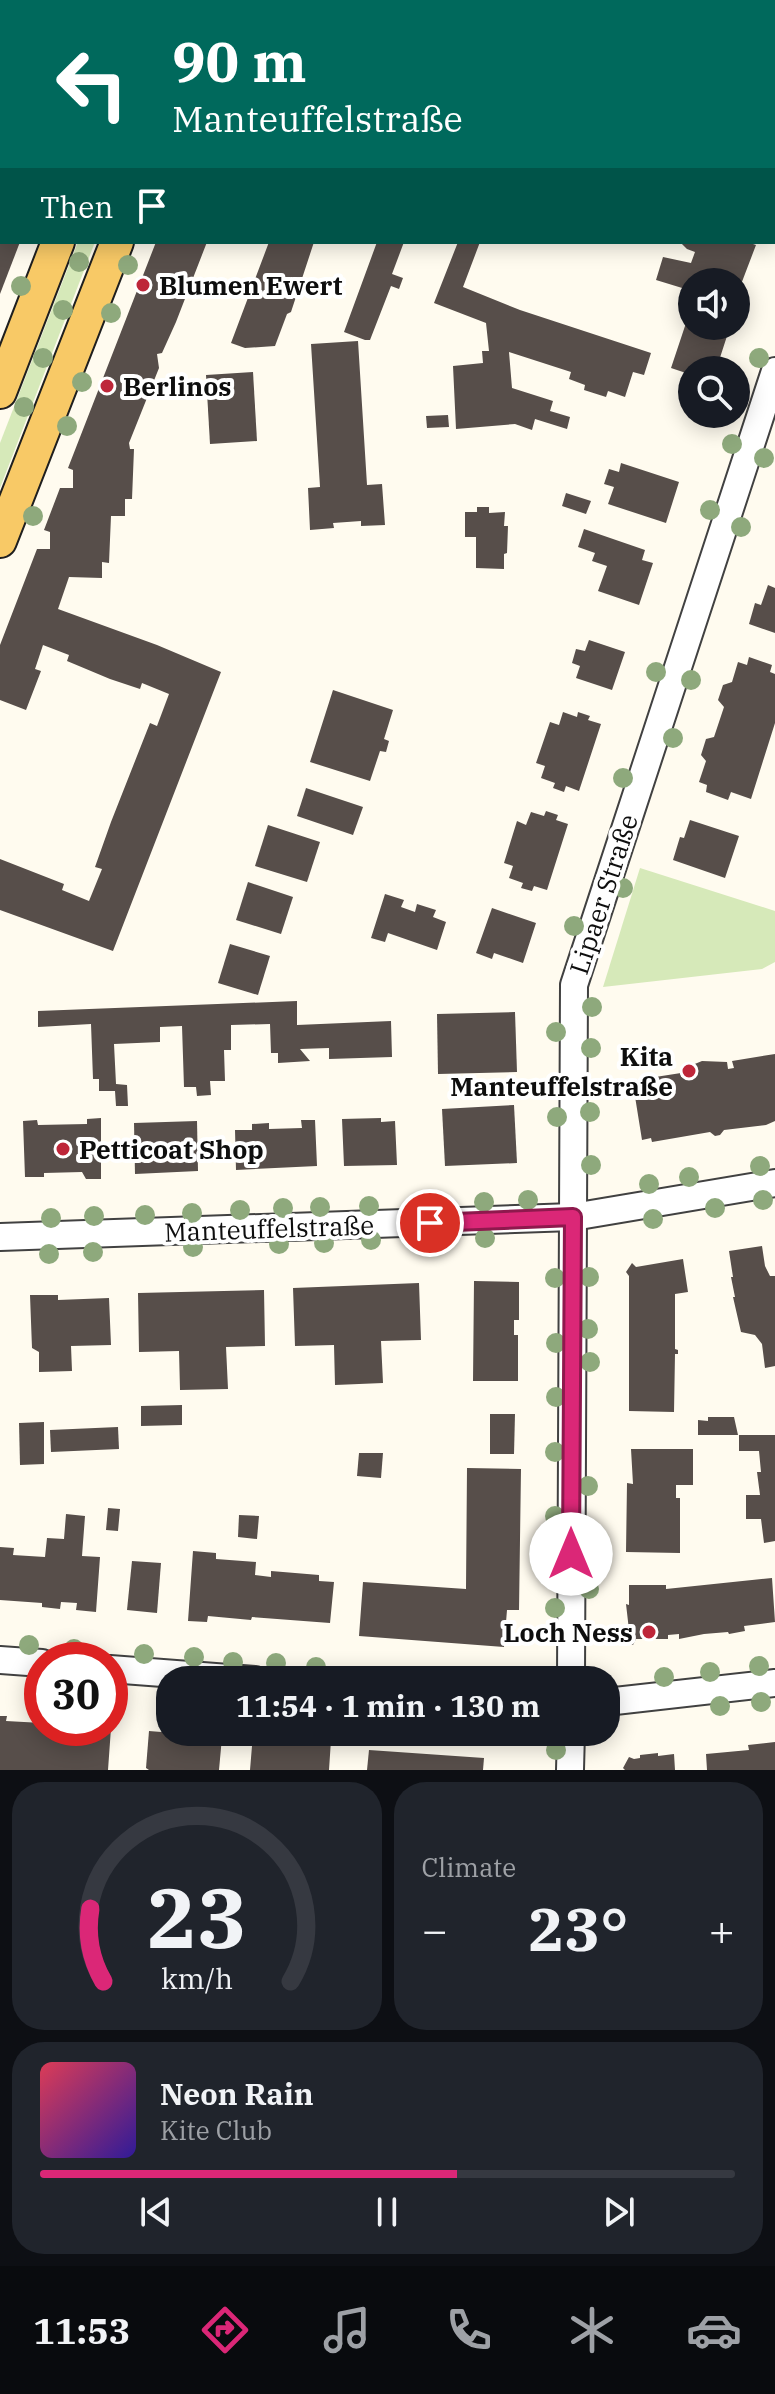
<!DOCTYPE html>
<meta charset="utf-8">
<style>
body{margin:0;font-family:"IBM Plex Serif",serif;background:#20242c;color:#f1f3f6;height:100vh;display:flex;flex-direction:column;font-size:30px;white-space:nowrap}
*{box-sizing:border-box;margin:0}
p{font-size:26px;color:#9ea1a6}
.icon{flex:none;width:44px;height:44px;fill:none;stroke:currentColor;stroke-width:2;stroke-linecap:round;stroke-linejoin:round}
.map{position:relative;height:1770px;overflow:hidden}
.drawer{display:flex;flex-direction:column;gap:12px;padding:12px;background:#0d0f14;flex:1}
.drawer>*{flex:none}
.guide{position:absolute;left:0px;top:0px;width:776px;height:244px;box-shadow:0 4px 20px #0003;background:#00695c;color:#fff;overflow:hidden}
.fabs{position:absolute;left:678px;top:268px;display:grid;gap:16px}
.fabs a{display:grid;place-items:center;width:72px;height:72px;border-radius:50%;background:#171b24;box-shadow:0 4px 20px #0003;font-size:40px}
.speed{position:absolute;left:24px;top:1642px;display:flex;gap:16px;font-size:40px;font-weight:700;text-align:center}
.speed>*{display:grid;place-content:center;width:104px;height:104px;border-radius:50%;background:#171b24;box-shadow:0 4px 20px #0003;line-height:1}
.speed .limit{border:12px solid #d22;background:#fff;color:#111}
.pin{position:absolute;display:grid;place-items:center;width:68px;height:68px;color:#fff;margin:-34px;border:4px solid #fff;border-radius:50%;box-shadow:0 2px 8px #0007}
.me{position:absolute;width:88px;margin:-44px;rotate:0deg;stroke-linejoin:round;filter:drop-shadow(0 0 6px #0008)}
.turn{display:flex;align-items:center;gap:28px;height:168px;padding:0 40px;font-size:36px}
.turn .icon{width:104px;height:104px;stroke-width:2.5}
.turn b{display:block;font-size:56px;line-height:68px}
.then{display:flex;align-items:center;height:76px;padding:0 40px;background:#0003;gap:16px;font-size:30px}
.big{font-size:60px;font-weight:700;line-height:1.1}
.drawer .card{flex:1;display:flex;flex-direction:column;justify-content:center;gap:12px;min-width:0;padding:0 28px;border-radius:32px;background:#20242c}
.drawer .dial{align-items:center;gap:0}
.dial svg{height:208px;overflow:visible;fill:none;stroke:#363941;stroke-width:7;stroke-linecap:round;text-anchor:middle}
.dial text{fill:#f1f3f6;stroke:none}
.song{display:flex;align-items:center;gap:24px}
.cover{width:96px;height:96px;border-radius:12px;background:linear-gradient(135deg,hsl(350 70% 55%),hsl(250 70% 35%))}
.played{height:8px;border-radius:4px;background:linear-gradient(90deg,#db2777 60%,#363941 60%)}
.keys{display:flex;justify-content:space-around;direction:ltr}
.heat{display:flex;justify-content:space-between;align-items:center;font-size:44px;direction:ltr}
.drawer .tiles{flex:1;display:grid;gap:12px;grid-template-columns:1fr 1fr}
.card:last-child{grid-column:span 2}
.trip{position:absolute;left:156px;top:1666px;width:464px;height:80px;border-radius:32px;background:#171b24;box-shadow:0 4px 20px #0003;font-weight:700;line-height:80px;text-align:center}
.tab-bar{display:flex;height:128px;justify-content:space-around;align-items:center;background:#090b0e;color:#9ea1a6}
.tab-bar .icon{width:56px;height:56px}
.tab-bar .current{color:#db2777}
.tab-bar b{font-size:36px;color:#f1f3f6}
.map>svg:first-child{display:block}
</style>
<div class="map">
<svg width="775" height="1770" viewBox="0 0 775 1770">
<rect width="100%" height="100%" fill="#fffbef"/>
<g fill="#d6e9b9">
<polygon points="78,242 95,242 0,488 0,443"/>
<polygon points="640,868 775,911 775,962 762,969 603,987"/>
</g>
<g fill="#574e4a">
<polygon points="0,242 20,242 0,294"/>
<polygon points="156,242 207,242 176,322 162,353 157,354 159,368 129,443 130,449 134,449 132,499 125,499 125,516 111,516 109,563 102,562 102,578 69,577 58,609 157,645 221,672 113,951 0,910 0,859 64,884 62,890 89,901 102,869 95,867 111,822 150,723 157,726 169,694 142,683 140,689 110,679 67,661 69,655 43,645 35,669 41,671 26,710 0,700 0,645 37,549 50,549 50,532 44,530 60,488 73,488 73,470 68,468"/>
<polygon points="269,242 314,242 291,312 287,314 275,346 245,348 231,343"/>
<polygon points="377,242 404,242 392,274 403,278 399,289 391,286 370,340 365,340 344,332"/>
<polygon points="458,242 480,242 463,287 520,310 651,353 644,375 633,372 625,397 608,391 606,397 584,390 585,385 569,379 571,372 509,352 512,388 553,401 550,411 570,417 567,429 535,419 532,430 515,424 456,429 453,366 483,363 482,351 489,351 486,323 434,303"/>
<polygon points="680,242 747,242 756,245 740,287 743,288 737,307 736,282 692,282 692,291 656,280 663,257 691,263 695,252 687,249"/>
<polygon points="686,323 727,336 716,370 692,370 692,375 671,368"/>
<polygon points="358,341 367,485 382,484 385,525 361,526 361,521 333,523 334,528 310,530 308,488 320,487 311,344"/>
<polygon points="253,372 257,441 210,444 206,375"/>
<polygon points="448,415 449,427 427,428 426,416"/>
<polygon points="621,463 679,482 666,523 608,504 614,487 604,484 609,469 619,472"/>
<polygon points="566,493 591,501 586,514 562,506"/>
<polygon points="477,507 489,507 489,513 505,512 504,526 508,526 507,553 504,554 504,569 476,568 476,537 465,537 465,512 477,512"/>
<polygon points="584,529 645,550 642,560 653,563 639,605 598,591 607,566 592,561 595,553 578,547"/>
<polygon points="768,585 775,588 775,633 749,624 755,603 761,605"/>
<polygon points="589,640 625,652 612,690 576,678 580,666 572,663 576,649 585,651"/>
<polygon points="749,657 772,665 770,672 775,674 775,723 751,799 731,792 728,800 706,792 707,785 699,782 706,761 701,755 706,739 714,737 724,707 718,700 723,685 732,682 738,662 747,665"/>
<polygon points="333,690 393,710 384,739 389,741 386,752 380,751 370,781 310,762"/>
<polygon points="563,712 577,717 578,712 590,716 588,720 601,724 579,791 566,786 564,792 553,788 555,783 541,778 545,766 536,763 550,722 559,725"/>
<polygon points="306,788 363,807 353,835 297,816"/>
<polygon points="546,811 558,815 556,820 568,824 547,890 534,886 532,891 521,888 523,883 509,878 513,866 504,863 517,821 526,825 531,812 544,816"/>
<polygon points="690,820 739,836 725,878 673,860 680,837 684,838"/>
<polygon points="268,825 320,842 307,882 255,866"/>
<polygon points="248,882 293,897 281,934 236,920"/>
<polygon points="385,894 404,900 401,907 415,912 417,904 436,910 433,917 446,922 437,950 388,933 385,942 371,938"/>
<polygon points="492,908 536,923 523,963 494,953 492,959 476,953"/>
<polygon points="230,944 270,956 258,995 218,983"/>
<polygon points="297,1001 297,1025 391,1021 392,1057 329,1059 329,1048 300,1049 310,1061 278,1063 278,1053 271,1053 270,1024 231,1025 231,1050 224,1050 225,1081 210,1081 211,1095 197,1096 196,1087 184,1087 182,1026 160,1027 160,1042 114,1044 116,1084 127,1085 128,1106 116,1106 115,1091 99,1091 99,1079 93,1079 91,1024 38,1027 38,1011"/>
<polygon points="515,1012 517,1072 438,1074 437,1014"/>
<polygon points="775,1054 775,1121 766,1125 724,1130 720,1135 715,1136 710,1132 652,1142 651,1138 642,1140 633,1084 637,1084 636,1080 681,1073 681,1077 687,1076 685,1068 702,1061 727,1062 728,1069 734,1068 732,1061"/>
<polygon points="514,1105 517,1163 445,1166 442,1109"/>
<polygon points="101,1118 101,1179 86,1179 82,1172 44,1173 44,1177 25,1177 23,1121 37,1120 38,1125 87,1124 87,1119"/>
<polygon points="381,1118 381,1122 395,1121 397,1165 344,1166 342,1119"/>
<polygon points="301,1120 315,1120 317,1166 236,1170 235,1130 252,1130 252,1124 269,1123 269,1129 302,1128"/>
<polygon points="197,1121 198,1171 135,1174 134,1123"/>
<polygon points="762,1246 765,1266 770,1276 775,1276 775,1366 765,1368 762,1344 755,1335 741,1332 733,1297 735,1297 731,1277 733,1277 729,1251"/>
<polygon points="683,1259 688,1292 675,1294 675,1349 678,1350 678,1354 675,1354 674,1412 629,1411 629,1276 626,1272 632,1263 636,1267"/>
<polygon points="474,1281 519,1282 519,1320 514,1320 514,1335 518,1335 518,1381 473,1381"/>
<polygon points="419,1283 421,1340 381,1341 383,1383 335,1385 334,1345 295,1346 293,1288"/>
<polygon points="264,1290 265,1346 226,1347 228,1389 180,1390 179,1351 139,1352 138,1293"/>
<polygon points="30,1295 58,1295 58,1300 109,1298 111,1345 71,1346 72,1371 39,1372 39,1352 32,1348"/>
<polygon points="182,1405 182,1425 141,1426 141,1406"/>
<polygon points="490,1414 515,1414 514,1454 490,1454"/>
<polygon points="708,1417 734,1417 738,1435 698,1435 698,1420 708,1421"/>
<polygon points="44,1422 44,1464 20,1465 19,1423"/>
<polygon points="118,1427 119,1449 51,1452 50,1430"/>
<polygon points="739,1435 775,1435 775,1541 764,1543 761,1519 746,1519 746,1495 760,1495 757,1472 761,1472 759,1451 739,1451"/>
<polygon points="631,1449 693,1449 693,1485 676,1485 676,1498 680,1498 680,1553 626,1552 627,1483 633,1484"/>
<polygon points="359,1453 383,1453 381,1478 357,1476"/>
<polygon points="467,1468 521,1469 519,1610 507,1610 504,1647 359,1636 363,1582 466,1589"/>
<polygon points="108,1508 120,1509 118,1531 106,1530"/>
<polygon points="66,1514 85,1516 82,1556 100,1557 96,1612 76,1610 77,1603 61,1602 60,1609 42,1607 42,1603 0,1600 0,1547 14,1548 13,1555 45,1557 47,1538 64,1539"/>
<polygon points="239,1515 259,1516 257,1539 238,1537"/>
<polygon points="193,1551 216,1553 216,1559 256,1562 255,1575 271,1577 271,1571 319,1575 319,1581 334,1582 330,1623 252,1617 251,1620 208,1616 207,1622 188,1621"/>
<polygon points="132,1561 161,1563 157,1613 127,1610"/>
<polygon points="772,1578 775,1622 744,1626 745,1631 729,1634 728,1632 704,1634 679,1639 679,1634 668,1635 668,1639 636,1639 633,1645 623,1640 629,1630 626,1604 629,1605 629,1585 666,1585 666,1589"/>
<polygon points="0,1716 7,1716 6,1721 42,1723 42,1728 111,1728 108,1770 0,1770"/>
<polygon points="149,1731 222,1737 219,1770 149,1770 146,1768"/>
<polygon points="253,1734 272,1736 272,1741 311,1744 311,1738 331,1740 329,1770 250,1770"/>
<polygon points="775,1742 775,1770 707,1770 706,1754 749,1750 748,1745"/>
<polygon points="369,1750 484,1758 483,1770 367,1770"/>
<polygon points="658,1753 658,1756 674,1754 675,1770 625,1770 623,1768 629,1757 634,1759 640,1758 640,1755"/>
</g>
<g fill="none" stroke-linecap="round" stroke-linejoin="round">
<g stroke="#414141" stroke-width="30">
<g id="minor">
<polyline points="0,1237 573,1217 775,1183"/>
<polyline points="0,1660 42,1663"/>
<polyline points="110,1669 255,1680"/>
<polyline points="571,1680 574,985 775,371"/>
<polyline points="606,1702 775,1683"/>
<polyline points="570,1770 571,1732"/>
</g>
</g>
<g stroke="#1f1f1f" stroke-width="36">
<g id="major">
<polyline points="152,2 152,0"/>
<polyline points="210,2 211,0"/>
<polyline points="0,392 58,242"/>
<polyline points="0,541 117,242"/>
</g>
</g>
<use href="#minor" stroke="#fff" stroke-width="26"/>
<use href="#major" stroke="#f8c966" stroke-width="32"/>
</g>
<g fill="#8ea97c">
<circle cx="79" cy="262" r="10"/>
<circle cx="128" cy="265" r="10"/>
<circle cx="21" cy="286" r="10"/>
<circle cx="63" cy="310" r="10"/>
<circle cx="111" cy="313" r="10"/>
<circle cx="43" cy="358" r="10"/>
<circle cx="759" cy="358" r="10"/>
<circle cx="82" cy="382" r="10"/>
<circle cx="24" cy="407" r="10"/>
<circle cx="67" cy="426" r="10"/>
<circle cx="732" cy="444" r="10"/>
<circle cx="764" cy="458" r="10"/>
<circle cx="710" cy="510" r="10"/>
<circle cx="33" cy="516" r="10"/>
<circle cx="741" cy="527" r="10"/>
<circle cx="656" cy="672" r="10"/>
<circle cx="691" cy="680" r="10"/>
<circle cx="673" cy="738" r="10"/>
<circle cx="623" cy="778" r="10"/>
<circle cx="623" cy="888" r="10"/>
<circle cx="574" cy="926" r="10"/>
<circle cx="592" cy="1007" r="10"/>
<circle cx="556" cy="1032" r="10"/>
<circle cx="591" cy="1048" r="10"/>
<circle cx="590" cy="1112" r="10"/>
<circle cx="557" cy="1117" r="10"/>
<circle cx="591" cy="1165" r="10"/>
<circle cx="760" cy="1166" r="10"/>
<circle cx="689" cy="1177" r="10"/>
<circle cx="649" cy="1184" r="10"/>
<circle cx="528" cy="1200" r="10"/>
<circle cx="763" cy="1200" r="10"/>
<circle cx="484" cy="1202" r="10"/>
<circle cx="369" cy="1206" r="10"/>
<circle cx="320" cy="1207" r="10"/>
<circle cx="283" cy="1208" r="10"/>
<circle cx="715" cy="1208" r="10"/>
<circle cx="240" cy="1210" r="10"/>
<circle cx="192" cy="1213" r="10"/>
<circle cx="145" cy="1215" r="10"/>
<circle cx="94" cy="1216" r="10"/>
<circle cx="51" cy="1218" r="10"/>
<circle cx="653" cy="1219" r="10"/>
<circle cx="485" cy="1238" r="10"/>
<circle cx="430" cy="1239" r="10"/>
<circle cx="371" cy="1240" r="10"/>
<circle cx="324" cy="1243" r="10"/>
<circle cx="279" cy="1244" r="10"/>
<circle cx="193" cy="1247" r="10"/>
<circle cx="93" cy="1252" r="10"/>
<circle cx="49" cy="1254" r="10"/>
<circle cx="589" cy="1277" r="10"/>
<circle cx="555" cy="1278" r="10"/>
<circle cx="588" cy="1329" r="10"/>
<circle cx="556" cy="1343" r="10"/>
<circle cx="590" cy="1362" r="10"/>
<circle cx="556" cy="1397" r="10"/>
<circle cx="555" cy="1452" r="10"/>
<circle cx="588" cy="1486" r="10"/>
<circle cx="555" cy="1516" r="10"/>
<circle cx="588" cy="1531" r="10"/>
<circle cx="556" cy="1567" r="10"/>
<circle cx="589" cy="1589" r="10"/>
<circle cx="555" cy="1608" r="10"/>
<circle cx="588" cy="1632" r="10"/>
<circle cx="29" cy="1645" r="10"/>
<circle cx="74" cy="1649" r="10"/>
<circle cx="144" cy="1654" r="10"/>
<circle cx="194" cy="1657" r="10"/>
<circle cx="233" cy="1662" r="10"/>
<circle cx="276" cy="1663" r="10"/>
<circle cx="759" cy="1666" r="10"/>
<circle cx="316" cy="1667" r="10"/>
<circle cx="710" cy="1672" r="10"/>
<circle cx="664" cy="1677" r="10"/>
<circle cx="761" cy="1702" r="10"/>
<circle cx="720" cy="1706" r="10"/>
<circle cx="556" cy="1750" r="10"/>
</g>
<g fill="none" stroke-linecap="round" stroke-linejoin="round">
<g stroke="#8e194d" stroke-width="20">
<polyline id="route" points="430,1223 573,1217 571,1554"/>
</g>
<use href="#route" stroke="#db2777" stroke-width="14"/>
</g>
<g fill="#be2639" stroke="#fff" stroke-width="3">
<circle cx="143" cy="285" r="8"/>
<circle cx="107" cy="386" r="8"/>
<circle cx="689" cy="1071" r="8"/>
<circle cx="63" cy="1149" r="8"/>
<circle cx="649" cy="1632" r="8"/>
</g>
<g text-anchor="middle" dominant-baseline="central" stroke-width="8" stroke-linejoin="round" paint-order="stroke">
<g font-size="26" font-weight="bold" fill="#0e0e0e" stroke="#fff" text-anchor="start">
<text x="159" y="285">Blumen Ewert</text>
<text x="123" y="386">Berlinos</text>
<text x="673" y="1056" text-anchor="end">Kita<tspan x="673" dy="30">Manteuffelstraße</tspan></text>
<text x="79" y="1149">Petticoat Shop</text>
<text x="633" y="1632" text-anchor="end">Loch Ness</text>
</g>
<g font-size="26" fill="#0e0e0e" stroke="#fff">
<text transform="translate(603 894) rotate(-72)">Lipaer Straße</text>
<text transform="translate(269 1228) rotate(-2)">Manteuffelstraße</text>
</g>
</g>
</svg>
<div class="fabs">
<a><svg class="icon" aria-label="sound" viewBox="0 0 24 24"><path d="M4 9h4l5-4v14l-5-4H4zM17 9q2 3 0 6"/></svg></a>
<a><svg class="icon" aria-label="search" viewBox="0 0 24 24"><circle cx="10" cy="10" r="6"/><path d="M15 15l6 6"/></svg></a>
</div>
<div class="speed"><div class="limit">30</div></div>
<div class="pin" style="left:430px;top:1223px;background:#d93025"><svg class="icon" aria-label="arrive" viewBox="0 0 24 24"><path d="M6 21V4h12l-3 4 3 4H6"/></svg></div>
<svg class="me" style="left:571px;top:1554px" viewBox="-20 -20 40 40"><circle r="19" fill="#fff"/><path d="M0-13L10 11 0 6-10 11z" fill="#db2777"/></svg>
<div class="trip">11:54 · 1 min · 130 m</div>
<div class="guide">
<div class="turn"><svg class="icon" aria-label="left" viewBox="0 0 24 24"><path d="M17 20v-9H6M10 6l-5 5 5 5"/></svg><div><b>90 m</b>Manteuffelstraße</div></div>
<div class="then">Then<svg class="icon" aria-label="arrive" viewBox="0 0 24 24"><path d="M6 21V4h12l-3 4 3 4H6"/></svg></div>
</div>
</div>
<section class="drawer">
<div class="tiles">
<div class="card dial"><svg viewBox="0 0 100 80">
<path d="M14 69A42 42 0 1 1 86 69"/>
<path d="M14 69A42 42 0 0 1 9 41" stroke="#db2777"/>
<text x="50" y="56" font-size="32" font-weight="700">23</text>
<text x="50" y="72" font-size="11">km/h</text>
</svg></div>
<div class="card"><p>Climate</p>
<div class="heat"><a>−</a><b class="big">23°</b><a>+</a></div>
</div>
<div class="card">
<div class="song"><i class="cover"></i><div><b>Neon Rain</b><p>Kite Club</p></div></div>
<div class="played"></div>
<div class="keys"><svg class="icon" aria-label="previous" viewBox="0 0 24 24"><path d="M18 5L8 12l10 7zM5 5v14"/></svg><svg class="icon" aria-label="pause" viewBox="0 0 24 24"><path d="M8 5v14M16 5v14"/></svg><svg class="icon" aria-label="next" viewBox="0 0 24 24"><path d="M6 5l10 7-10 7zM19 5v14"/></svg></div>
</div>
</div>
</section>
<nav class="tab-bar">
<b>11:53</b>
<svg class="icon current" aria-label="directions" viewBox="0 0 24 24"><path d="M12 3l9 9-9 9-9-9zM9 14v-3h6M13 9l2 2-2 2"/></svg>
<svg class="icon" aria-label="music" viewBox="0 0 24 24"><path d="M9 18V5l10-2v13"/><circle cx="6" cy="18" r="3"/><circle cx="16" cy="16" r="3"/></svg>
<svg class="icon" aria-label="phone" viewBox="0 0 24 24"><path d="M5 4h4l2 5-3 2q2 4 5 5l2-3 5 2v4C11 20 4 13 5 4z"/></svg>
<svg class="icon" aria-label="climate" viewBox="0 0 24 24"><path d="M12 3v18M4 7l16 10M4 17L20 7"/></svg>
<svg class="icon" aria-label="car" viewBox="0 0 24 24"><path d="M5 17H2v-5l4-1 3-4h7l3 4 3 1v5h-3M9 17h6M6 11h13"/><circle cx="7" cy="17" r="2"/><circle cx="17" cy="17" r="2"/></svg>
</nav>
